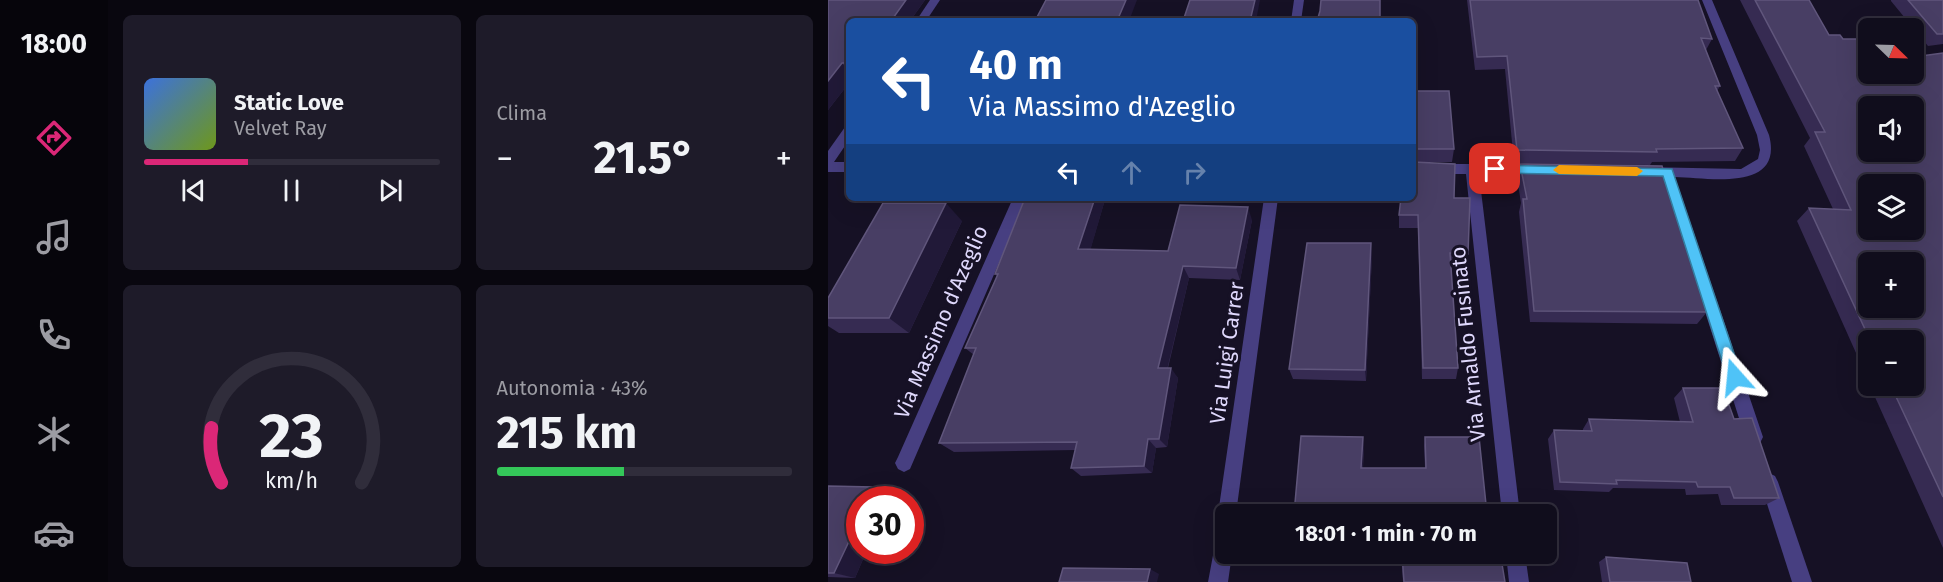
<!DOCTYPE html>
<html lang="it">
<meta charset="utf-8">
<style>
body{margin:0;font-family:"Fira Sans",sans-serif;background:#1e1b29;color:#f1f3f6;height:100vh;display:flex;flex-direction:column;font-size:22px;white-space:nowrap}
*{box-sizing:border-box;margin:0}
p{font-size:20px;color:#9c9ca3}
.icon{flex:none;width:33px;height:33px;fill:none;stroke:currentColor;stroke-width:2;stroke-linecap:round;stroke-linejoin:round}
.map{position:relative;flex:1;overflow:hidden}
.sheet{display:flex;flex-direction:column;gap:15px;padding:15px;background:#09070f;width:720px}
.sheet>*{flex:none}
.hud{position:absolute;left:18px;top:18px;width:570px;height:183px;border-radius:9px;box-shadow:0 6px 24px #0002,0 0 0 2px #302d3b;background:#1a4fa0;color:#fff;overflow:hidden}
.needle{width:39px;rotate:113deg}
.buttons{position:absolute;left:1030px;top:18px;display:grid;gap:12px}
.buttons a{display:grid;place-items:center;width:66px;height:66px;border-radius:9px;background:#100d1c;box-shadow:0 6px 24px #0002,0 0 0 2px #302d3b;font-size:30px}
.speed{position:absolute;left:18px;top:486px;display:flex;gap:12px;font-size:30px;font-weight:700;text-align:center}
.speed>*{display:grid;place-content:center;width:78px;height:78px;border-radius:50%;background:#100d1c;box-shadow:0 6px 24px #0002,0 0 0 2px #302d3b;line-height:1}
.speed .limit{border:9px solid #d22;background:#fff;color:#111}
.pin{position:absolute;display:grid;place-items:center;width:51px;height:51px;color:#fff;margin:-26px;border-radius:12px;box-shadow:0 3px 9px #0006}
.me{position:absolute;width:66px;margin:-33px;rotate:342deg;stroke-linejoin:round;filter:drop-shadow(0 0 4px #0008)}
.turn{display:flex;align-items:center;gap:21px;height:126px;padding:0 24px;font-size:27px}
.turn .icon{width:78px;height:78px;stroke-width:2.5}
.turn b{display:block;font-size:42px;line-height:51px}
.lanes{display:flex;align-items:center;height:57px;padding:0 24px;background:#0003;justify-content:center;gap:30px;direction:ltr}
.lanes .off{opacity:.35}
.big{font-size:45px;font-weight:700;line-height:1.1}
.sheet .widget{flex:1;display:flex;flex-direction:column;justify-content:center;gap:9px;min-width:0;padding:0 21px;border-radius:9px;background:#1e1b29}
.sheet .dial{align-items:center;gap:0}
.dial svg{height:156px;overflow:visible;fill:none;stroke:#302d3b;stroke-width:7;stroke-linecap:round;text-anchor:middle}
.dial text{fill:#f1f3f6;stroke:none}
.song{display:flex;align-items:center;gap:18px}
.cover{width:72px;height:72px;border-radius:9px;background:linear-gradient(135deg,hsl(220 70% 55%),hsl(80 70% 35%))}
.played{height:6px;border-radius:3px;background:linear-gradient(90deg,#db2777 35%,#302d3b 35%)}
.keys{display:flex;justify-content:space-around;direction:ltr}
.heat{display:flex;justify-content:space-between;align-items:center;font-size:33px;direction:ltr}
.charge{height:9px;border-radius:4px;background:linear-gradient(90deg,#34c759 43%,#302d3b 0)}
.sheet .tiles{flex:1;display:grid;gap:15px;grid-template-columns:repeat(2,1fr)}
.trip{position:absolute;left:387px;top:504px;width:342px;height:60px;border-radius:9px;background:#100d1c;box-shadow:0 6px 24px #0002,0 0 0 2px #302d3b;font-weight:700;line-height:60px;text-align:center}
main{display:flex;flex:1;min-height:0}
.tabs{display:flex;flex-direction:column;width:108px;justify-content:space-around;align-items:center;background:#06050b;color:#9c9ca3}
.tabs .icon{width:42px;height:42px}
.tabs .active{color:#db2777}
.tabs b{font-size:27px;color:#f1f3f6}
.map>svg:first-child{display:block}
</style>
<main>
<nav class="tabs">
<b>18:00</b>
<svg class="icon active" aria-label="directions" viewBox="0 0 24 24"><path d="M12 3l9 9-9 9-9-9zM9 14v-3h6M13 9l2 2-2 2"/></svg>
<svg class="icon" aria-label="music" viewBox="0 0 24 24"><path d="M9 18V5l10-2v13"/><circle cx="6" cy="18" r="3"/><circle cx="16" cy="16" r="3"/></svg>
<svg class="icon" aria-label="phone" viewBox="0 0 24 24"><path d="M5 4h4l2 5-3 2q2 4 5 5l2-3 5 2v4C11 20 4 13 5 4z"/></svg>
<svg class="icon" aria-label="climate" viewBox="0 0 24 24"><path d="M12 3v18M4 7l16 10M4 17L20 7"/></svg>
<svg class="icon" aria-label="car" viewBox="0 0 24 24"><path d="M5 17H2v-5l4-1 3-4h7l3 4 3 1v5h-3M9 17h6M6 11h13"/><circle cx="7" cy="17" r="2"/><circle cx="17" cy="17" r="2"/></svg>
</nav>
<section class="sheet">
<div class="tiles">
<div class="widget">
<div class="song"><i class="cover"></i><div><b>Static Love</b><p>Velvet Ray</p></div></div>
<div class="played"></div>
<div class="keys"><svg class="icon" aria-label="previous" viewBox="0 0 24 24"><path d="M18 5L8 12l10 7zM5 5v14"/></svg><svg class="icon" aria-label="pause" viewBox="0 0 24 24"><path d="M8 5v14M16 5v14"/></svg><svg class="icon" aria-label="next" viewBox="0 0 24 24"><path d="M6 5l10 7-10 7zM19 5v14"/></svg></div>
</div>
<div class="widget"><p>Clima</p>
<div class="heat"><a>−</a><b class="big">21.5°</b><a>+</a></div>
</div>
<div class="widget dial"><svg viewBox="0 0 100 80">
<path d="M14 69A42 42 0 1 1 86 69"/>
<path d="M14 69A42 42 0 0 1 9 41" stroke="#db2777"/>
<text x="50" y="56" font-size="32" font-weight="700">23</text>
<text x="50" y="72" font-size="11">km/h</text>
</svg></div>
<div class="widget"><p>Autonomia · 43%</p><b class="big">215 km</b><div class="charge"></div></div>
</div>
</section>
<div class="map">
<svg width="1115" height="582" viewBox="0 0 1115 582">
<rect width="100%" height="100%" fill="#161125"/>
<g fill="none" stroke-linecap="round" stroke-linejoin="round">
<polygon fill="#473f81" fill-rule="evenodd" points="185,198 199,198 82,469 76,472 70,469 67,463 70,457"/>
<g fill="#473f81" fill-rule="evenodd">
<polygon points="102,0 112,0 98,21 88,21"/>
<polygon points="466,0 476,0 473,21 463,21"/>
<path d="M874 0H884L941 135C956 192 882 178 847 177L935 437 932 443 926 445 920 443 917 437 834 177H816L809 172 816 167 913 169 930 159 932 150 929 135Z"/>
<polygon points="21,126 21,140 6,162 21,162 21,172 0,172 0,151 17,127"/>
<polygon points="585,164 711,164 718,169 711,174 651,174 692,514 674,514 638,174 585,174"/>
<polygon points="436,198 450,198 408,514 398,514 398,554 404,554 400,582 380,582 392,518 390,514"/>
<polygon points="941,473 947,476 950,482 984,582 964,582 932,482 935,476"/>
<polygon points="678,554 697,554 701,582 681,582"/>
</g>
</g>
<g fill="#362b52">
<polygon points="0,0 97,0 82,21 21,21 21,83 0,110"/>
<polygon points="639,0 870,0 884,39 878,50 892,86 889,91 915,148 907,161 824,162 822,165 686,163 677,69 647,70"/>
<polygon points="912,0 981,0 1001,35 1041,74 1115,53 1115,548 1042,386 1086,386 1086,340 1041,340 1041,382 969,221 981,208 1005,209 976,146 982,138"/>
<polygon points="1063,0 1115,0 1115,44 1100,46 1063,1"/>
<polygon points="585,91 626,149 624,162 585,162"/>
<polygon points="692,164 879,312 869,324 702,322 691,212 693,203 689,178"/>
<polygon points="197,198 274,198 276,203 262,250 340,251 424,220 412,280 361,278 340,368 350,378 339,447 328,448 324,473 253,476 243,468 247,450 126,452 111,443 146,355 137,348 169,276 167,274"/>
<polygon points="626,198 640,254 638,266 623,265 630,368 628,379 594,379 590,228 571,228 571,215"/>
<polygon points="134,221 81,333 11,333 0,326 0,298"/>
<polygon points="544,256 538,381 465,379 461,369"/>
<polygon points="855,388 906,419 951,498 937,505 893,505 890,494 858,495 857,489 785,488 781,492 726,490 720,439 726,430 755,431 755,429 761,419 852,422 846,398"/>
<polygon points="597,437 659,514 466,514 536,446 535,468 597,468 596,446"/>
<polygon points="0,486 45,487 64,495 62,500 32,500 32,550 39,550 27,578 0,577"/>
<polygon points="573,554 662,554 663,564 677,582 575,582"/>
<polygon points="778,557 863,582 774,582 771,562"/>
</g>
<g fill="#211938">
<polygon points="78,0 97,0 82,21 63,21"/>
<polygon points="298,0 309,0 301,21 289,21"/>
<polygon points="427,0 432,0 428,21 422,21"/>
<polygon points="14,63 21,72 21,83 0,110 0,81"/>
<polygon points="267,198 274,198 276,203 259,262 250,249"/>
<polygon points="118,203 134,221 81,333 61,318"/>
<polygon points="420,207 424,220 412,280 408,268"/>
<polygon points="543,243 544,256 538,381 537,370"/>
<polygon points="355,266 361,278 337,378 330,368"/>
<polygon points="343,368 350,378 339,447 331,439"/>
<polygon points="535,437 536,446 534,476 533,468"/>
<polygon points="320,439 328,448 324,473 316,466"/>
<polygon points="45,487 64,495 62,500 40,500"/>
<polygon points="32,518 32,550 39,550 27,578 6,573"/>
<polygon points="322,569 331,574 329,582 319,582"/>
</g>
<g fill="#483e64" stroke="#60567c" stroke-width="1.5" fill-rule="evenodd">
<polygon points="0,0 78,0 63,21 21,21 21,63 14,63 0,81"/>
<polygon points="218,0 298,0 289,21 207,21"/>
<polygon points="362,0 427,0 422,21 355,21"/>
<polygon points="493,0 552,0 552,21 489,21 492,11"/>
<polygon points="642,0 870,0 884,39 873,38 892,86 887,86 915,148 828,149 829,152 689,150 679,56 649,57"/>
<path d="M927 0H981L1001 35H1012L1015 39H1030L1041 55V74H1086V57L1115 53V497L1063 386H1086V340H1042L981 208 1023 210 987 132H997ZM1041 106H1086V152H1041ZM1041 184H1086V230H1041ZM1041 262H1086V308H1041Z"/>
<polygon points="1080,0 1115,0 1115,34 1109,34"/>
<polygon points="585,91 621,91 626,149 585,149"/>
<polygon points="585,162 627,164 626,198 642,198 640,254 622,253 630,368 595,368 590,215 571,215 573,198 585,198"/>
<polygon points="692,164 834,166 879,312 706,311 695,199 699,199"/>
<polygon points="197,198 267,198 250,249 340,251 352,205 420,207 408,268 355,266 330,368 343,368 331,439 320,439 316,466 243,468 249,442 111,443 148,348 137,348 170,274 167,274"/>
<polygon points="55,203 118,203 61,318 0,318 0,298"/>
<polygon points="479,243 543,243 537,370 461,369"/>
<polygon points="855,388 895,388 906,419 924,418 951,498 906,498 902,487 870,487 868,482 788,480 789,484 732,482 726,430 764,431 761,419 865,422"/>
<polygon points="473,436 535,437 533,468 598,468 597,437 651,437 659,514 466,514"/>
<polygon points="0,486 45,487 40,500 32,500 32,518 6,573 0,573"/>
<polygon points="574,554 662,554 663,564 674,564 677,582 576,582"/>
<polygon points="778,557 859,563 863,582 782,582"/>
<polygon points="235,568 322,569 319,582 231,582"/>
</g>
<polygon fill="#4fc3f7" stroke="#337fa1" stroke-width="1.5" points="667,165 844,169 914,377 912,382 907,384 902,382 899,377 835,176 667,173 661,169"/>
<polygon fill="#f59e0b" points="731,165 809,167 815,171 809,176 731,174 725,170"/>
<g text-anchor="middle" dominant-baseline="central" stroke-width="6" stroke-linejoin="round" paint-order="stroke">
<g font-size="21" fill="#dfd8fc" stroke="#161125">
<text transform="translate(113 322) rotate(-67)">Via Massimo d'Azeglio</text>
<text transform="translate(640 344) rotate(-96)">Via Arnaldo Fusinato</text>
<text transform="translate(399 353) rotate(-82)">Via Luigi Carrer</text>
</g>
</g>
</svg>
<div class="buttons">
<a><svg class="needle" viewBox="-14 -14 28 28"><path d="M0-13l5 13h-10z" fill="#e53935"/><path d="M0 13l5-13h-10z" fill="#9c9ca3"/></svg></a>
<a><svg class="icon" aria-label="sound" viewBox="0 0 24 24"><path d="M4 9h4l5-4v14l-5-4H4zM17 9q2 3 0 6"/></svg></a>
<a><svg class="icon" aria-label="layers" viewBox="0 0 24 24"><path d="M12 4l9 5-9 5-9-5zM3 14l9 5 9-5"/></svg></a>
<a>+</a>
<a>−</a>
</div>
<div class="speed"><div class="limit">30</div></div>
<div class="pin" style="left:667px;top:169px;background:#d93025"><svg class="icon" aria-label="arrive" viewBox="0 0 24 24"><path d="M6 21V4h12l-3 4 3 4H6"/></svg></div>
<svg class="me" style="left:907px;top:377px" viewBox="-20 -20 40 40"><path d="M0-17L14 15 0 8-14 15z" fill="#4fc3f7" stroke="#fff" stroke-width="4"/></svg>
<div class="trip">18:01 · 1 min · 70 m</div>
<div class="hud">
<div class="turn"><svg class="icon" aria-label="left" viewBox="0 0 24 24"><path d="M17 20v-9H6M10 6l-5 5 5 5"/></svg><div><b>40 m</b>Via Massimo d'Azeglio</div></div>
<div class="lanes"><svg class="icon" aria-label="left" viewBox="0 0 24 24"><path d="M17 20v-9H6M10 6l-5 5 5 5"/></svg><svg class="icon off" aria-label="ahead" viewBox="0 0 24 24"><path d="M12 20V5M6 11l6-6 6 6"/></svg><svg class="icon off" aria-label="right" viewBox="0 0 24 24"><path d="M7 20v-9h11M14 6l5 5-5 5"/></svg></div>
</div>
</div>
</main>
